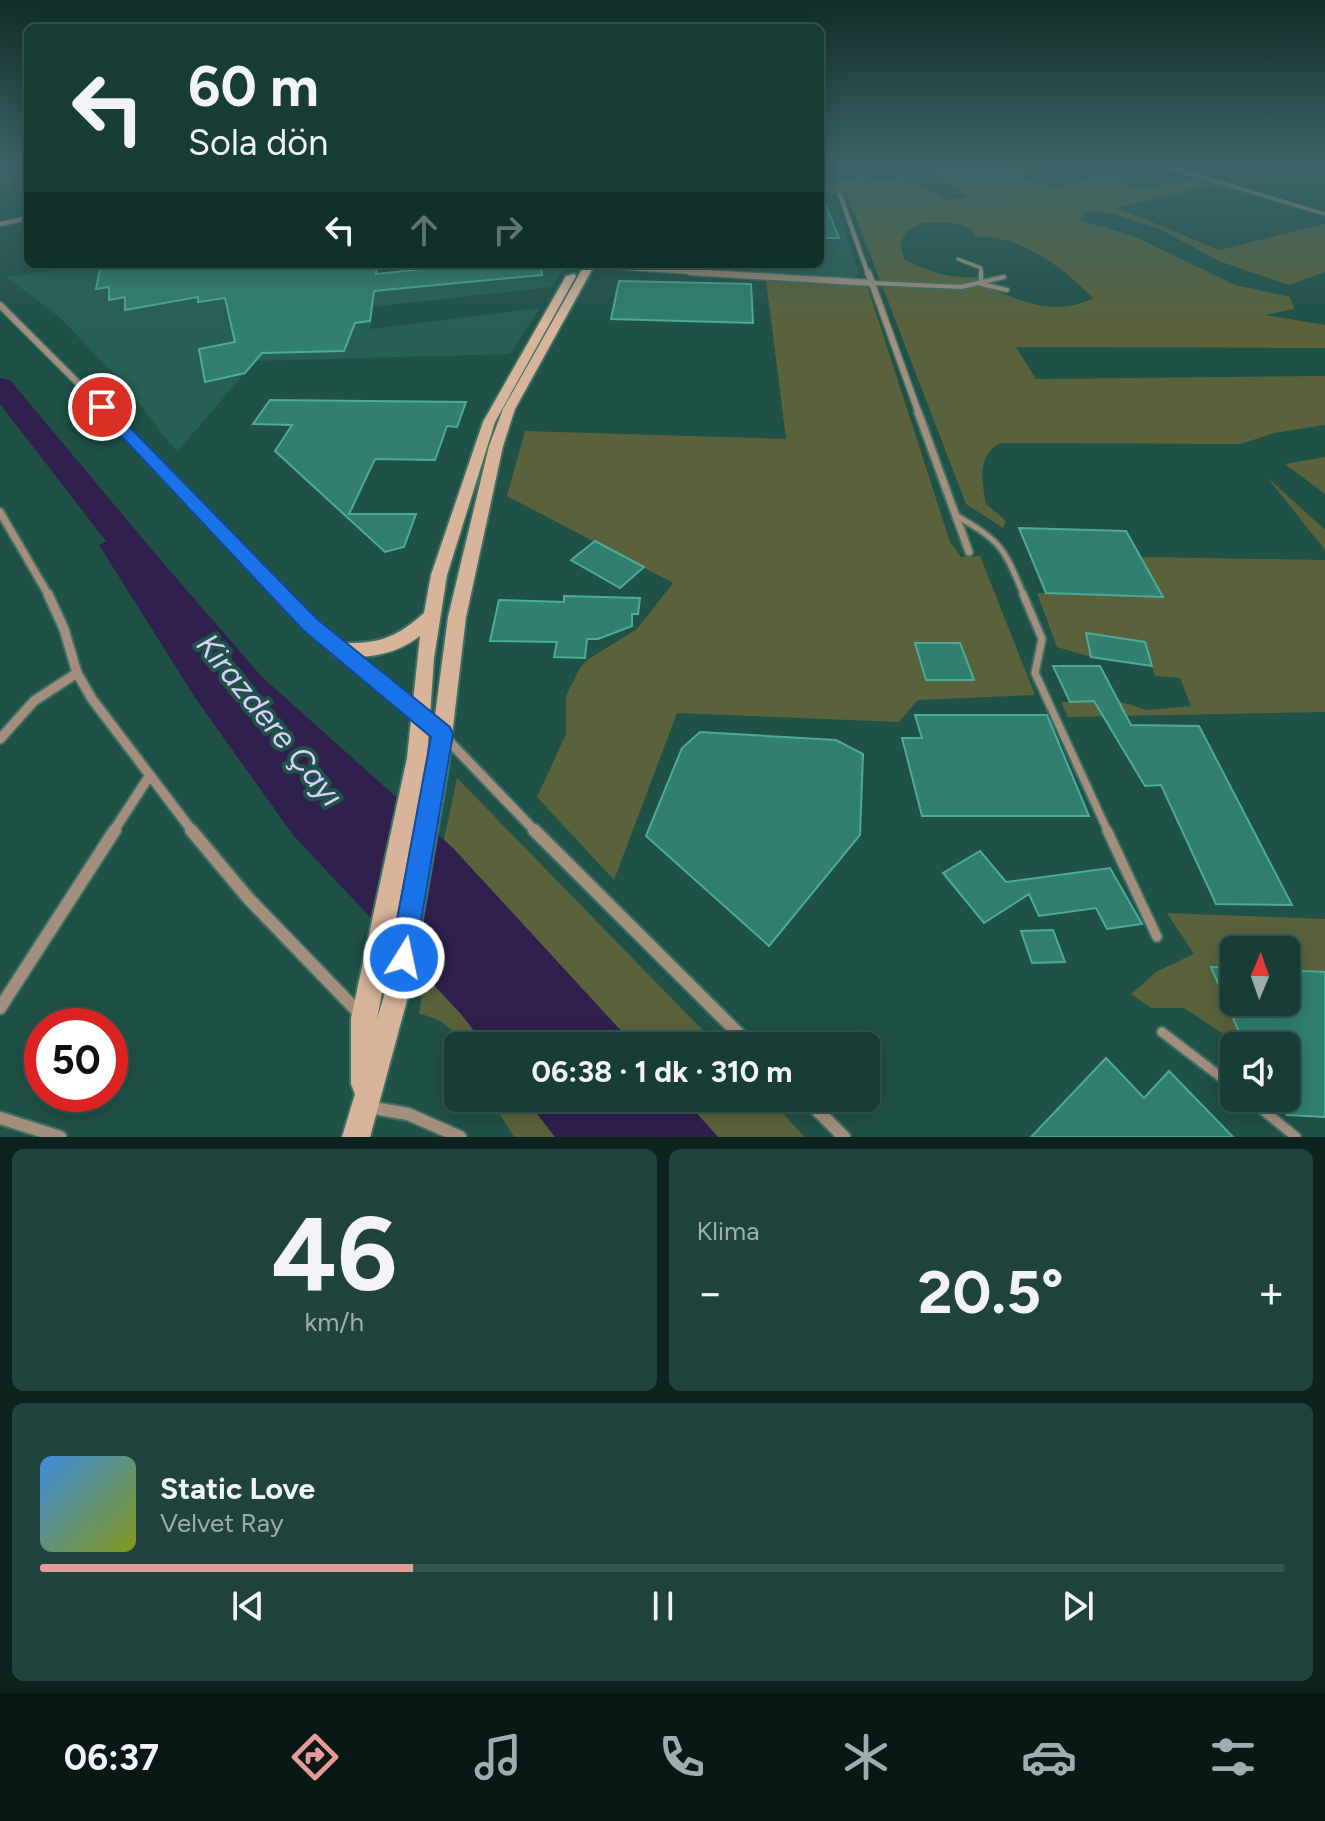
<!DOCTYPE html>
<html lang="tr">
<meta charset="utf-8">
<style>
body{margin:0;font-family:Figtree,sans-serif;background:#20443d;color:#f1f3f6;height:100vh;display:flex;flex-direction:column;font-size:30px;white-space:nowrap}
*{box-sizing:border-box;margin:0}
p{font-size:26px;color:#9eaead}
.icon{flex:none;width:44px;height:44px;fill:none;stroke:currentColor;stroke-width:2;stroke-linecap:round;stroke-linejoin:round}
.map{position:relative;height:1137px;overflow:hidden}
.side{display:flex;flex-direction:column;gap:12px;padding:12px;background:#0d221d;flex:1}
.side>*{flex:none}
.top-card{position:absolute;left:24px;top:24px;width:800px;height:244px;border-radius:12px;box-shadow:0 4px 20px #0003,0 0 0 2px #365650;background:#173d35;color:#f1f3f6;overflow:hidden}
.needle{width:52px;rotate:2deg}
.controls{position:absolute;left:1220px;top:936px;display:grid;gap:16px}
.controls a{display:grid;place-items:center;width:80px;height:80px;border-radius:12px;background:#173d35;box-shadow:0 4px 20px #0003,0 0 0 2px #365650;font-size:40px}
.speed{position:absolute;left:24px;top:1008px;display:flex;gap:16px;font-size:40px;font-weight:700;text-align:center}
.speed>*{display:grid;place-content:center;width:104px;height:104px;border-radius:50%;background:#173d35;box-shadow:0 4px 20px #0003,0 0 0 2px #365650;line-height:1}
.speed .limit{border:12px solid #d22;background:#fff;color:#111}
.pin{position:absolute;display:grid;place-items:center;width:68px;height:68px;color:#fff;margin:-34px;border:4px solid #fff;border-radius:50%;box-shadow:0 2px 8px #0007}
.me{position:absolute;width:88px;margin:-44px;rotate:10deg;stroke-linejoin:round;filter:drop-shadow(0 0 6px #0008)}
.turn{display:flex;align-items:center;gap:28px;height:168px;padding:0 32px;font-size:36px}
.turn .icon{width:104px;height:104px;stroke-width:2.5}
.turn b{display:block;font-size:56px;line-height:68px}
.lanes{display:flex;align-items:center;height:76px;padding:0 32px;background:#0003;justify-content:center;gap:40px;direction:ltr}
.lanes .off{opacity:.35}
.big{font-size:60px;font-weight:700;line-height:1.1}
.side .card{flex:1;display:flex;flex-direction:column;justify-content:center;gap:12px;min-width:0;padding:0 28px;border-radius:12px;background:#20443d}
.side .dial{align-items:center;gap:0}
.dial b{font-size:104px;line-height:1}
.song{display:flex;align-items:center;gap:24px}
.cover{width:96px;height:96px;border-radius:12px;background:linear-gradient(135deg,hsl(210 70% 55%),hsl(70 70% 35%))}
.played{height:8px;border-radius:4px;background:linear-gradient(90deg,#e69b98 30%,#365650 30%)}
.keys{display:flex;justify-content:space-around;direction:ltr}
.heat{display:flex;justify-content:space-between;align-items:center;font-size:44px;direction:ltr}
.side .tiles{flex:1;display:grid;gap:12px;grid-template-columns:1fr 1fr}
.card:last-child{grid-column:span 2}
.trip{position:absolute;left:444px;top:1032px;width:436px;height:80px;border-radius:12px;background:#173d35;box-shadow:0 4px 20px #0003,0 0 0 2px #365650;font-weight:700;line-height:80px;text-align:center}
.tabs{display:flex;height:128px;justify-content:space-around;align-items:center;background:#091815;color:#9eaead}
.tabs .icon{width:56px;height:56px}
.tabs .on{color:#e69b98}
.tabs b{font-size:36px;color:#f1f3f6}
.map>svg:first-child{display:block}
</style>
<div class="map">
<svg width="1325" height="1137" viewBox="0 0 1325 1137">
<rect width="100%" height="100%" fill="#1f5147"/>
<g fill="#265f54">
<polygon points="832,194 859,273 853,278 657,264 820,264 820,196"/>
<polygon points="95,264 377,264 377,274 473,264 568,264 551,287 372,307 370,329 540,308 510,354 255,361 177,452 123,383 57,315 7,277"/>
</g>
<g fill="#5a623c" fill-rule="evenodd">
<path d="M920 165H1036L1022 174 1025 179C1070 201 1086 168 1121 178L1115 180 1143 190 1200 177 1220 183 1118 208 1219 250 1325 224V272L1289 285 1219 261 1160 229 1114 214 1087 211 1080 220 1134 236 1235 285 1290 297 1294 309 1265 315 1325 325V348L1016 347 1036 379 1325 376V425L1274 433 1241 444 1000 443C976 457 982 480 986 504L1006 521 1003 528 966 504 846 192 832 194 820 185 866 177 868 182 905 177 946 200 968 197ZM923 223C942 223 964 219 976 237 1021 234 1063 268 1093 298 1057 318 1016 300 981 284L982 277C952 279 930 273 904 259L900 244 906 232Z"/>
<polygon points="766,280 858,285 868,288 950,542 961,557 980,556 1035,695 918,700 899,722 677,713 614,880 537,797 566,734 566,696 580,668 587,660 637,629 673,583 507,496 525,431 786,439"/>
<polygon points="1325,457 1325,494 1285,464"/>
<polygon points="1267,477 1325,530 1325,550"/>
<polygon points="1141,557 1325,560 1325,712 1068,717 1061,702 1118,701 1147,710 1191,706 1180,678 1155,676 1145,642 1091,657 1057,647 1037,593 1162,597"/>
<polygon points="457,778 718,1046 635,1046 444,840"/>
<polygon points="1167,913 1325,919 1325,972 1286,970 1286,950 1234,950 1234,968 1211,967 1238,1030 1225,1035 1184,1008 1151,1008 1131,994 1156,972 1194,954"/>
<path d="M425 975 461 1014 486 1046H462C451 1026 441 1018 419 1014Z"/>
<polygon points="490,1098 525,1098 555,1137 514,1137"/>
<polygon points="683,1098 768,1098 805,1137 718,1137"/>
</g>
<g fill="#30204d">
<polygon points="133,528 261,676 453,848 635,1046 486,1046 461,1014 293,835 196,699 99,545"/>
<polygon points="525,1098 683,1098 718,1137 555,1137"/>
</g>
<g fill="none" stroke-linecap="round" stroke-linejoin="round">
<polygon fill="#30204d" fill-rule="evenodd" points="0,378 10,380 162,562 167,571 162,580 149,584 136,580 0,404"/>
</g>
<g fill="#307f6f" stroke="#4dab97" stroke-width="2">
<polygon points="821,193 839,238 820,238"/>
<polygon points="101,264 377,264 376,274 474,264 541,264 542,275 374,291 370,321 355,323 344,351 262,353 245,373 205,382 199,349 235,342 225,298 198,302 198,297 125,310 125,297 109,300 109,287 96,289"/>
<polygon points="619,281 751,284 753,323 611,319"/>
<polygon points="270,400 466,402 457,427 447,426 435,460 375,459 349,514 416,514 404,547 385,552 275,451 292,425 253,424"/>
<polygon points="1019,528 1126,531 1163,597 1046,593"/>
<polygon points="595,541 644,567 620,588 571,560"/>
<polygon points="564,596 640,598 638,614 632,614 632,626 598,639 587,639 585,658 554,657 557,642 490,641 499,600 564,602"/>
<polygon points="1086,633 1145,642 1152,666 1091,657"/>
<polygon points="915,643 960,643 974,680 926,680"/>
<polygon points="1053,666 1100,666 1131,725 1199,726 1292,905 1216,904 1161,785 1145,786 1094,701 1070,702"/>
<polygon points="915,715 1047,715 1089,816 922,816 902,738 922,738"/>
<polygon points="700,732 836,740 863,754 860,835 769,946 646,836 682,748"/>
<polygon points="980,851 1006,882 1110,868 1142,924 1107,929 1096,908 1039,916 1029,894 984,923 943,873"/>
<polygon points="1053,930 1065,962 1032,963 1021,931"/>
<polygon points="1211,967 1234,968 1234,1002 1286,1002 1286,970 1325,972 1325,1117 1287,1115 1279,1098 1286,1098 1286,1046 1245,1046"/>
<polygon points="1106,1058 1144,1098 1169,1071 1233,1137 1031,1137"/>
</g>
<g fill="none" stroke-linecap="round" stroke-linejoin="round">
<g stroke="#3e6f65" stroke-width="5">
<g id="service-far4">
<polyline points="1161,165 1325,214"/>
<polyline points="958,259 981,268 981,274"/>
</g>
</g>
<g stroke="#3e6f65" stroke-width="7">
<g id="service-far3">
<polyline points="981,272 981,284 1007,290"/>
<polyline points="873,283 961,287 1004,277"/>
</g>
</g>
<g stroke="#3e6f65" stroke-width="9">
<path id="service-far2" d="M957 516C1002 542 1004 548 1024 596"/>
</g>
<g stroke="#3e6f65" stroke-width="11">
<polyline id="service-far1" points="1023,594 1042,639 1035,673 1108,832"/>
</g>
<g stroke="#3e6f65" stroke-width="13">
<g id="service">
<polyline points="1107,830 1157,937"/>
<polyline points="1162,1032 1234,1087"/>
<polyline points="1248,1098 1296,1137"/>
</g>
</g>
<g stroke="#3e6f65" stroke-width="6">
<g id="minor-far4">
<polyline points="840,195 868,274"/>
<polyline points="0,224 28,218"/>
<polyline points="578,265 723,274"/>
</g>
</g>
<g stroke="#3e6f65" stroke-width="9">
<g id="minor-far3">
<polyline points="690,272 873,283"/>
<polyline points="868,272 919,414"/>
<polyline points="0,305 109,414"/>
</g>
</g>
<g stroke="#3e6f65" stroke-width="11">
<g id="minor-far2">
<polyline points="107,412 283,596"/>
<polyline points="918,412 969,552"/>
<polyline points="0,512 49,596"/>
</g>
</g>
<g stroke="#3e6f65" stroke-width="13">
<g id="minor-far1">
<polyline points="48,594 64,629 77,673"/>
<polyline points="282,594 310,624 442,734 536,832"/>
<polyline points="0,739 34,701 77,673 92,699 193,832"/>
<polyline points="113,832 150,775"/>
</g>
</g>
<g stroke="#3e6f65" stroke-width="16">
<g id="minor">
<polyline points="191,830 248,898 361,1015"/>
<polyline points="534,830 751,1046"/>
<polyline points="0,1008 115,830"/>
<polyline points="805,1098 844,1137"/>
<polyline points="368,1107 408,1114 460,1137"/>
<polyline points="0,1118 60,1137"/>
</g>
</g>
<g stroke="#3e6f65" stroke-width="4">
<path id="secondary" d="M585 264H595L515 409 503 446 466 617 448 769 410 989 370 1137H342L355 1094 351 1084V1018L407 758 420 636C395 655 369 658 339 657L333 655 330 650 333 645 339 643C378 644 395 639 424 613L431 575 483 422 566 276 574 274 576 276 495 422 447 575 434 658 427 758 377 1019 386 989 428 769 448 617 489 446 503 409Z"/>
</g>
<use href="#service-far4" stroke="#a48e7d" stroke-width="3"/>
<use href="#service-far3" stroke="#a48e7d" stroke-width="4"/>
<use href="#service-far2" stroke="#a48e7d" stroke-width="5"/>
<use href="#service-far1" stroke="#a48e7d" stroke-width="7"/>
<use href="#service" stroke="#a48e7d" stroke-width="9"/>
<use href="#minor-far4" stroke="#a48e7d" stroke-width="4"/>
<use href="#minor-far3" stroke="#a48e7d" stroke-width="6"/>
<use href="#minor-far2" stroke="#a48e7d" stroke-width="7"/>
<use href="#minor-far1" stroke="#a48e7d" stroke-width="9"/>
<use href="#minor" stroke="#a48e7d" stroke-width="12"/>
<use href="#secondary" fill="#d8b49a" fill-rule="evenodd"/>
</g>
<linearGradient id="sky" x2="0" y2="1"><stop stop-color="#112d27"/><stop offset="0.51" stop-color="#3c6569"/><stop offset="1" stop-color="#3c6569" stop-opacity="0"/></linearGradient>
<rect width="1325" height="324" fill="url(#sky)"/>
<polygon fill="#1a73e8" stroke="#114b97" stroke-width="2" points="102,403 107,404 317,619 450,727 453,734 413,968 404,972 394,968 390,958 431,737 303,630 97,410 97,404"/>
<g text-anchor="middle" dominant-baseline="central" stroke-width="8" stroke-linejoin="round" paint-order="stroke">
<g font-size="32" font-style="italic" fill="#dccefe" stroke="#1f5147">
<text transform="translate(270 720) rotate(51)">Kirazdere Çayı</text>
</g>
</g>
</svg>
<div class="controls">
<a><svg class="needle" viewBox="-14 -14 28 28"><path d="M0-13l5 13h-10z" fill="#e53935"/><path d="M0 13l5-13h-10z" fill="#9eaead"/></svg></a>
<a><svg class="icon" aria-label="sound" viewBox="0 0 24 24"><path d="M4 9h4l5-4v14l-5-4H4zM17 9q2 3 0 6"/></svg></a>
</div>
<div class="speed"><div class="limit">50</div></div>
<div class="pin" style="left:102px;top:407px;background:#d93025"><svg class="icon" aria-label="arrive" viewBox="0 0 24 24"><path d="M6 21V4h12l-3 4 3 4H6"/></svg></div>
<svg class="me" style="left:404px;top:958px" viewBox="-20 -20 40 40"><circle r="17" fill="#1a73e8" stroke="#fff" stroke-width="3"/><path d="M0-11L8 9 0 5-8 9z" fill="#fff"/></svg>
<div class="trip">06:38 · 1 dk · 310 m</div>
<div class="top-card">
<div class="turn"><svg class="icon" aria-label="left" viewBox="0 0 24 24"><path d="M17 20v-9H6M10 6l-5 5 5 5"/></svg><div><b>60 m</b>Sola dön</div></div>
<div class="lanes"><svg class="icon" aria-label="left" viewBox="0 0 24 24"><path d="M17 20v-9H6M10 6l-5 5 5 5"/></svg><svg class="icon off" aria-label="ahead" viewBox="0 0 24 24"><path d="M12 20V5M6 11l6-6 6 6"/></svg><svg class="icon off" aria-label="right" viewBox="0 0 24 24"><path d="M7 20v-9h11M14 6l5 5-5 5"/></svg></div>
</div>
</div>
<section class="side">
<div class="tiles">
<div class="card dial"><b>46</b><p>km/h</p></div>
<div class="card"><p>Klima</p>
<div class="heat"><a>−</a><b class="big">20.5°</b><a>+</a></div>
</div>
<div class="card">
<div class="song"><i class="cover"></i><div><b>Static Love</b><p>Velvet Ray</p></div></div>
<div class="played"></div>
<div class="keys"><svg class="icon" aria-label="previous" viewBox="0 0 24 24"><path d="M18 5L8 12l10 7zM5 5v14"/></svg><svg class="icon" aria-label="pause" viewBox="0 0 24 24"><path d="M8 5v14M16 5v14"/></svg><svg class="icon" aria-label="next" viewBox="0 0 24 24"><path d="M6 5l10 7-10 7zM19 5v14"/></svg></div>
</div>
</div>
</section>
<nav class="tabs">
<b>06:37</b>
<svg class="icon on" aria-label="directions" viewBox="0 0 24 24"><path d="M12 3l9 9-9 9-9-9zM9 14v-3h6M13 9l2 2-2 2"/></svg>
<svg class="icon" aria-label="music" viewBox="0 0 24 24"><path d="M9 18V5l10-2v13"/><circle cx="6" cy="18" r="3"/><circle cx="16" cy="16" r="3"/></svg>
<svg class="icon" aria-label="phone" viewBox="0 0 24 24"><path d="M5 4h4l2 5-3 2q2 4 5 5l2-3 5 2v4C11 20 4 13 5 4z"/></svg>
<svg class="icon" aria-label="climate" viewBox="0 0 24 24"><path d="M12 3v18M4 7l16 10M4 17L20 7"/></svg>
<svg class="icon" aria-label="car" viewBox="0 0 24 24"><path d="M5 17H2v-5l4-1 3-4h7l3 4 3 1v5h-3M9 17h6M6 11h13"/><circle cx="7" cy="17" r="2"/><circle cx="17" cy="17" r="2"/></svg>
<svg class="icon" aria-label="filters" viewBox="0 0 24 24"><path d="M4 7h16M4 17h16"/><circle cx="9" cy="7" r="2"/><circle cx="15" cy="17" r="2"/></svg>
</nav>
